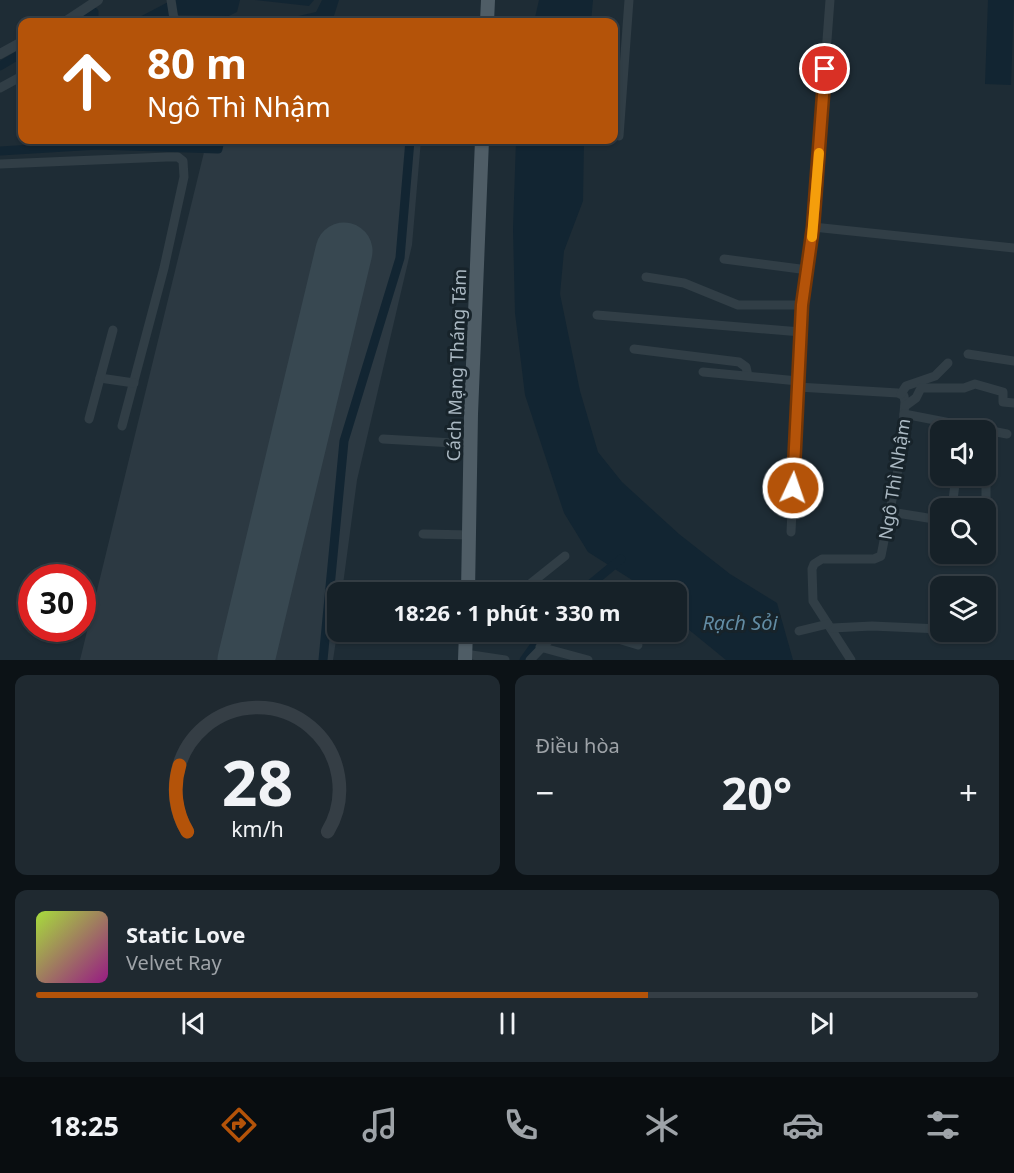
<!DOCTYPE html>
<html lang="vi">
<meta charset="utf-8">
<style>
body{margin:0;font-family:"Noto Sans",sans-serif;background:#1f2930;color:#f1f3f6;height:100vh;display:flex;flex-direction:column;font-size:22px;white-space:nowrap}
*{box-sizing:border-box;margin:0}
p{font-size:20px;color:#9ea3a8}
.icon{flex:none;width:33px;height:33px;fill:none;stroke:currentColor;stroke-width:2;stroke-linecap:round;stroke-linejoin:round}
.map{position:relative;height:660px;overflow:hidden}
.panel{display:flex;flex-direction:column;gap:15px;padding:15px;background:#0c1216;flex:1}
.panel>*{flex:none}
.top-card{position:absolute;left:18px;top:18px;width:600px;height:126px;border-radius:12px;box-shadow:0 2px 4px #0004,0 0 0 2px #353e45;background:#b45309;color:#fff;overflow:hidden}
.buttons{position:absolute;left:930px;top:420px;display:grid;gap:12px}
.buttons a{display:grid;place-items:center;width:66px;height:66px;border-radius:12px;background:#162128;box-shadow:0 2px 4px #0004,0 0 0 2px #353e45;font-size:30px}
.speed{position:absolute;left:18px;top:564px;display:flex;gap:12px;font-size:30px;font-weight:700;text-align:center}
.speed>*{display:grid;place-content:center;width:78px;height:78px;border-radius:50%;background:#162128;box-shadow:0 2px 4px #0004,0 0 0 2px #353e45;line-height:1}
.speed .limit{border:9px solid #d22;background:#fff;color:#111}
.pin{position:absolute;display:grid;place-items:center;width:51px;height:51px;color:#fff;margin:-26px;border:3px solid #fff;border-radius:50%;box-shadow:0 2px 6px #0007}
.me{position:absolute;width:66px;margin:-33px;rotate:3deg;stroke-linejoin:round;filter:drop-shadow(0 0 4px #0008)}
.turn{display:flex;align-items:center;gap:21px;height:126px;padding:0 30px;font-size:27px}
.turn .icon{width:78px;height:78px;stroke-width:2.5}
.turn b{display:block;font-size:42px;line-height:51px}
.big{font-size:45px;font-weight:700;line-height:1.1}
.panel .tile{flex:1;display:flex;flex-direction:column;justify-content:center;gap:9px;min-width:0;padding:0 21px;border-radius:12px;background:#1f2930}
.panel .dial{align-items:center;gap:0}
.dial svg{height:156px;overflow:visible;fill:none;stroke:#353e45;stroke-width:7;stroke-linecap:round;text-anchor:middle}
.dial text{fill:#f1f3f6;stroke:none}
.song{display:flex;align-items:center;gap:18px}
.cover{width:72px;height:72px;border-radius:9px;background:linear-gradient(135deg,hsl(80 70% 55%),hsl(310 70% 35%))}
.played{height:6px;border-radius:3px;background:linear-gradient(90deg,#b45309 65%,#353e45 65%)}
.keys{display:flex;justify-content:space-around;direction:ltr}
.heat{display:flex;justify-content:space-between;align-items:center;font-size:33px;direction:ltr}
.panel .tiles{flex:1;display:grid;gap:15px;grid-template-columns:1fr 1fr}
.tile:last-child{grid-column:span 2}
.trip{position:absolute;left:327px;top:582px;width:360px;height:60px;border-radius:12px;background:#162128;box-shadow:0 2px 4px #0004,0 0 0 2px #353e45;font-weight:700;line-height:60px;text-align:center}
.tabs{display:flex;height:96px;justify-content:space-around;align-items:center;background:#090d10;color:#9ea3a8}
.tabs .icon{width:42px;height:42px}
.tabs .on{color:#b45309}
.tabs b{font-size:27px;color:#f1f3f6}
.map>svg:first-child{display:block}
</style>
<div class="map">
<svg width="1014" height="660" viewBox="0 0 1014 660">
<rect width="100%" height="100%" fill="#1e2c35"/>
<polygon fill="#2c3942" points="207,140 421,140 412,245 357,480 342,592 338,592 338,627 333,660 80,660"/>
<g fill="#122532">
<polygon points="172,0 240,0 237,12 229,16 173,15 169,22 130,22"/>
<polygon points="255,0 314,0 309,6"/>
<polygon points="322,0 339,0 332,22 289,22 290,18 316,12"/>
<polygon points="539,0 593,0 591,22 534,22"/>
<polygon points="988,0 1014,0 1011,85 985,84"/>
<polygon points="516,140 584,140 583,201 564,251 560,294 580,391 598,452 622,482 679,534 730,574 777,603 793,660 726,660 677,620 676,592 648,592 643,587 588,552 564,513 525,395 515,313 513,229"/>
</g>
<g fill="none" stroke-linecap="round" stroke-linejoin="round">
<g stroke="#122532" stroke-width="9">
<polyline points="76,22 94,12 94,22"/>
<polyline points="0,66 22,53"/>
<polyline points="0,151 98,145 218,149 220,140"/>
<polyline points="581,592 621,559"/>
<polyline points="323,660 344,441 400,258 410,140"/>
<polyline points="524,660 544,632"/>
</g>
<polyline stroke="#384851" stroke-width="57" points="246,660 344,251"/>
<g stroke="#313e46" stroke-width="9">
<polyline points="171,0 174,19 184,22"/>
<polyline points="830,0 813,227 802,305 798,387 898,393 904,396 905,402 900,459 881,556 874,559 822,559 814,564 812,569 813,601 851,660"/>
<polyline points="0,88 22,76"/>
<polyline points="619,136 629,0"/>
<polyline points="0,164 167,157 178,157 183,161 184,177 164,268 122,426"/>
<polyline points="813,227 1014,248"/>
<polyline points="724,259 808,270"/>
<polyline points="646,277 684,283 738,305 802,305"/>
<polyline points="597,315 801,332"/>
<polyline points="634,349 739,362 746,367 748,376"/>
<polyline points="968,354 1014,361"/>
<polyline points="703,372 798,381"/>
<polyline points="100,378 134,383"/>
<polyline points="901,394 906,386 935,376 948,363"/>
<polyline points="905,406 916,398 921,388 964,388 975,384 1003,392 1003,402 1014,403"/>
<polyline points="904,414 1007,434"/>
<polyline points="89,419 113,330"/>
<polyline points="383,439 471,444"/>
<polyline points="952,508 956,476"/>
<polyline points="986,509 986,430"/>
<polyline points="891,512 940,520"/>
<polyline points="791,532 798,387"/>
<polyline points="423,534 471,535"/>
<polyline points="520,592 565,556"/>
<polyline points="832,628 872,626 940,629"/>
<polyline points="799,631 828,624"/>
<polyline points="595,632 638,645"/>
<polyline points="540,647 588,660"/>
<polyline points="465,654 505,660"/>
<polyline points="530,660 557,632"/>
</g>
<g stroke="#313e46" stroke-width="10">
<polyline points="65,22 98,0"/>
<polyline points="0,54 22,42"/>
</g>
<g stroke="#4f5d66" stroke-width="14">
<polyline points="487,22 488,0"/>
<polyline points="468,592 471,414 482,140"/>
<polyline points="465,660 466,632"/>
</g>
</g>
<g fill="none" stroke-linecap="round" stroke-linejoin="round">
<g stroke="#753606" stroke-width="15">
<polyline id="route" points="793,488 802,305 813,227 825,69"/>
</g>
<use href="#route" stroke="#b45309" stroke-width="10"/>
<polyline stroke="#f59e0b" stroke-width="10" points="812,237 819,153"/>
</g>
<g text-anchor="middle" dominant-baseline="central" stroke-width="6" stroke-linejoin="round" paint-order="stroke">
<g font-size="18" fill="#abb9c3" stroke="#17232a">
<text transform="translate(456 365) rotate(-88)">Cách Mạng Tháng Tám</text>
<text transform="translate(894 479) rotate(-81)">Ngô Thì Nhậm</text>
</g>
<g font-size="20" font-style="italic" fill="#628ca4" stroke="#17232a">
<text x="740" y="622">Rạch Sỏi</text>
</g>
</g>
</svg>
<div class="buttons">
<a><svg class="icon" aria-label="sound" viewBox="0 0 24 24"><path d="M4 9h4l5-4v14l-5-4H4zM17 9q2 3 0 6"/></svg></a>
<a><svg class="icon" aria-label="search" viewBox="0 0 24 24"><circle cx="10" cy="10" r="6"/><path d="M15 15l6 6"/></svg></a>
<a><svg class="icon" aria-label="layers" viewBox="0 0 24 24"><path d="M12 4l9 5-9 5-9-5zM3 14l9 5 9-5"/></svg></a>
</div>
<div class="speed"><div class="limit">30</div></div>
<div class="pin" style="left:825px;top:69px;background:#d93025"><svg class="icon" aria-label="arrive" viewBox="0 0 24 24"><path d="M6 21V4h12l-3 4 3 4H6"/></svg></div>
<svg class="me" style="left:793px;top:488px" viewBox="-20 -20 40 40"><circle r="17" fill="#b45309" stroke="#fff" stroke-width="3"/><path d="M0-11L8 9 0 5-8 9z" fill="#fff"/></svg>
<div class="trip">18:26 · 1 phút · 330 m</div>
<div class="top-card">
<div class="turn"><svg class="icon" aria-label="ahead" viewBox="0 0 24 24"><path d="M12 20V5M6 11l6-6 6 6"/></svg><div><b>80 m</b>Ngô Thì Nhậm</div></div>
</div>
</div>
<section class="panel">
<div class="tiles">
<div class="tile dial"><svg viewBox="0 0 100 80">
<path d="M14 69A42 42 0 1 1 86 69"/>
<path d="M14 69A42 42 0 0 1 10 35" stroke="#b45309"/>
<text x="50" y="56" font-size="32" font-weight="700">28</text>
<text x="50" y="72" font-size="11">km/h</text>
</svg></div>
<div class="tile"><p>Điều hòa</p>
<div class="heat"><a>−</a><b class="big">20°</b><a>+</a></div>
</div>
<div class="tile">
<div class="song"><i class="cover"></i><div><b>Static Love</b><p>Velvet Ray</p></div></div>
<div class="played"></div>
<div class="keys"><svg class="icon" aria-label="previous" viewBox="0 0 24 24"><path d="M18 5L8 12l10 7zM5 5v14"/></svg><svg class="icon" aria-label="pause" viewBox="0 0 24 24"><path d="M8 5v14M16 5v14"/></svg><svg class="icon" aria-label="next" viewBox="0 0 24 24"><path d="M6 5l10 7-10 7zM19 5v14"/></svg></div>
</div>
</div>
</section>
<nav class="tabs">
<b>18:25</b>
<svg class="icon on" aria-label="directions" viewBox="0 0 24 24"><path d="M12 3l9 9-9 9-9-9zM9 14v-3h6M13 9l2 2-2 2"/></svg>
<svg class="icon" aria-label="music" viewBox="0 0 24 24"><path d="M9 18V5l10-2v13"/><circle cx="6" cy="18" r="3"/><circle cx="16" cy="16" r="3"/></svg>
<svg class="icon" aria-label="phone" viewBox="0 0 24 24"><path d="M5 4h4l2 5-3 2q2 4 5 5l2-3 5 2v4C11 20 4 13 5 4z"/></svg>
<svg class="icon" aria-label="climate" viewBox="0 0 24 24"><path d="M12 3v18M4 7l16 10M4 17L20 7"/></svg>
<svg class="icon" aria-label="car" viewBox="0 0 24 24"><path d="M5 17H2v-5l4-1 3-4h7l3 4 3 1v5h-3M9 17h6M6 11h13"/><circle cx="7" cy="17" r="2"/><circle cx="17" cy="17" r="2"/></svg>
<svg class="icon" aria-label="filters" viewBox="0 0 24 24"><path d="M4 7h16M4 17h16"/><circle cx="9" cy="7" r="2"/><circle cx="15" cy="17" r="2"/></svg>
</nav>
